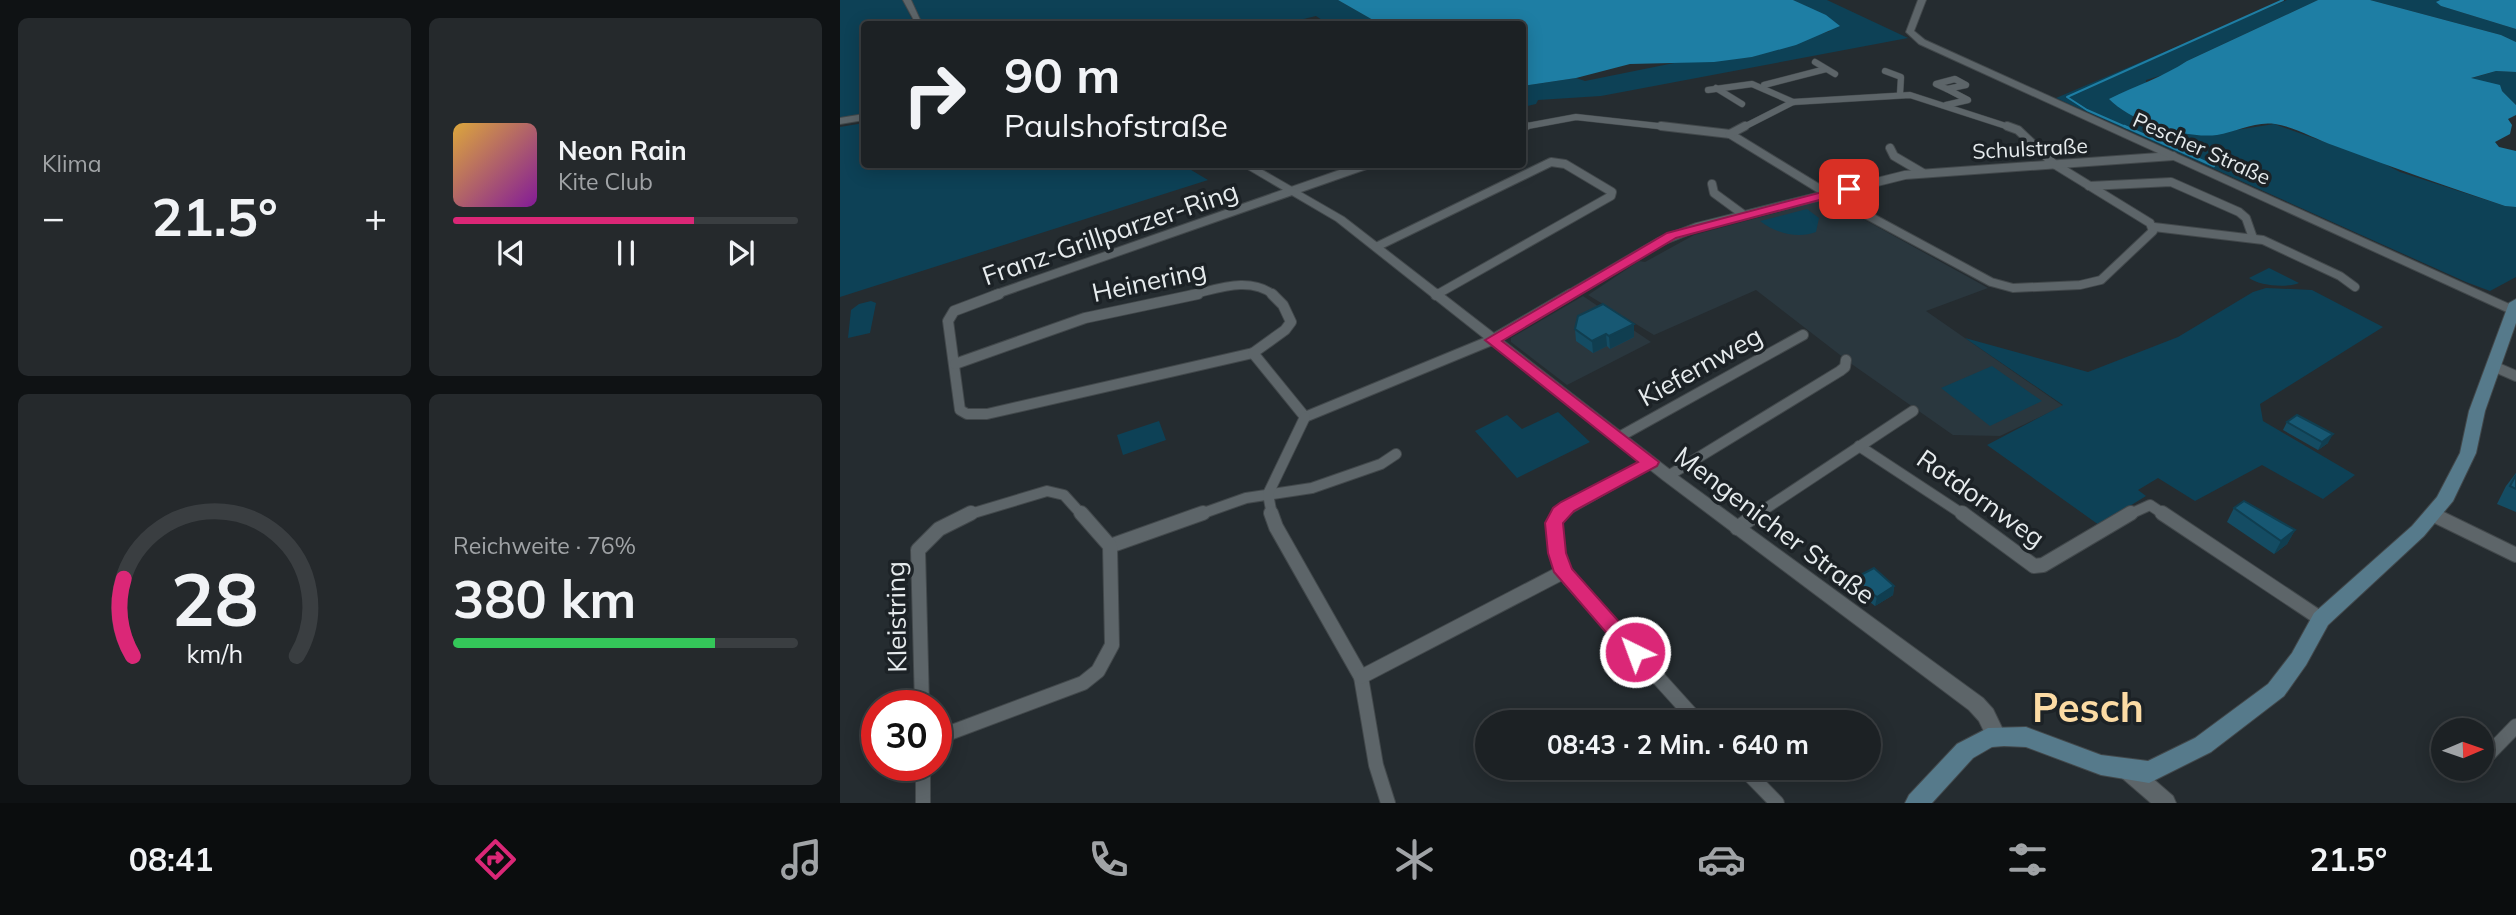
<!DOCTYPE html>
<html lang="de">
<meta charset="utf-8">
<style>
body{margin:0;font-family:Mulish,sans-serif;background:#25292c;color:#f1f3f6;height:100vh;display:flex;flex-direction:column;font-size:26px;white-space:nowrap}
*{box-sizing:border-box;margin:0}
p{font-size:23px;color:#a0a3a6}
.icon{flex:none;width:38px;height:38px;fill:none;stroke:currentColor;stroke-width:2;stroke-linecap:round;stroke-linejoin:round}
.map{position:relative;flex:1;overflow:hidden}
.drawer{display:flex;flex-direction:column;gap:18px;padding:18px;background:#0f1214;width:840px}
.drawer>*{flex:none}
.top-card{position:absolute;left:21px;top:21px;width:665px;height:147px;border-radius:7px;box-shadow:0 4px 18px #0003,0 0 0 2px #3a3e41;background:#1c2124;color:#f1f3f6;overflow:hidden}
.needle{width:46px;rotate:88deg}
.controls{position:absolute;left:1591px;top:718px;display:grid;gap:14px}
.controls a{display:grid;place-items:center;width:63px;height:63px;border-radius:50%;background:#1c2124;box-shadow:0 4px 18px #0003,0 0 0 2px #3a3e41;font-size:35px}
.speed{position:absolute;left:21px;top:690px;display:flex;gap:14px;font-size:35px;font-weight:700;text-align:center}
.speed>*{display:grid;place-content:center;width:91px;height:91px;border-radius:50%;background:#1c2124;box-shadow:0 4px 18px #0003,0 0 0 2px #3a3e41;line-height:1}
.speed .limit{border:10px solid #d22;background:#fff;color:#111}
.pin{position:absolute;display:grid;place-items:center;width:60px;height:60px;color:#fff;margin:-30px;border-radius:14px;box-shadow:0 4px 10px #0006}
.me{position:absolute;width:77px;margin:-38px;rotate:318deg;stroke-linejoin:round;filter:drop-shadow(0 0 5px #0008)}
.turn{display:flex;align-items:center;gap:24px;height:147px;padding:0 28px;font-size:32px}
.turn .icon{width:91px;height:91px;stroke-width:2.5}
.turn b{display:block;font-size:49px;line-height:60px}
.big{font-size:52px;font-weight:700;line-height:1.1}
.drawer .tile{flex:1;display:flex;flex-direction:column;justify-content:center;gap:10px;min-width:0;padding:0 24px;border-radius:10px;background:#25292c}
.drawer .dial{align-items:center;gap:0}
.dial svg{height:182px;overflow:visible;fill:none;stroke:#3a3e41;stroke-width:7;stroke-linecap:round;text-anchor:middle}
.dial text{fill:#f1f3f6;stroke:none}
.song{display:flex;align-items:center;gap:21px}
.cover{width:84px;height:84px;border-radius:10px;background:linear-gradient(135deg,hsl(40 70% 55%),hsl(290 70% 35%))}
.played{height:7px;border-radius:4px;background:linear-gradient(90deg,#db2777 70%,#3a3e41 70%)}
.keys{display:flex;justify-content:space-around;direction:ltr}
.heat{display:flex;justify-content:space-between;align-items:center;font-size:38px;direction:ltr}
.charge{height:10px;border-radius:5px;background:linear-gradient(90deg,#34c759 76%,#3a3e41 0)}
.drawer .tiles{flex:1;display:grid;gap:18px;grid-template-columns:repeat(2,1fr)}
.trip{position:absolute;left:635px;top:710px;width:406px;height:70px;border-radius:35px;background:#1c2124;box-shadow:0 4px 18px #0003,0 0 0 2px #3a3e41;font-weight:700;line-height:70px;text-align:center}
.menu{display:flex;height:112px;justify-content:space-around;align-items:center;background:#0b0d0e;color:#a0a3a6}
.menu .icon{width:49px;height:49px}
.menu .current{color:#db2777}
.menu b{font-size:32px;color:#f1f3f6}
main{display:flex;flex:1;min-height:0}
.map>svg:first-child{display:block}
</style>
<main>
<section class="drawer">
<div class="tiles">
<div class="tile"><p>Klima</p>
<div class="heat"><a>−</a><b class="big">21.5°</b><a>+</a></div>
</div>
<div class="tile">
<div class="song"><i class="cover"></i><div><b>Neon Rain</b><p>Kite Club</p></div></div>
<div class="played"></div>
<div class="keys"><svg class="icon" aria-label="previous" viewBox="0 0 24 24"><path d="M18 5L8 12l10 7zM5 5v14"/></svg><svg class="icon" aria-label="pause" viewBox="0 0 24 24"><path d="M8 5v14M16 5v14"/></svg><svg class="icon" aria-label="next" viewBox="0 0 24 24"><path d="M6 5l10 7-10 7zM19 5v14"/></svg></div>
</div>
<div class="tile dial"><svg viewBox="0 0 100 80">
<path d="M14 69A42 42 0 1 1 86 69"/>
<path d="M14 69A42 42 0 0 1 10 35" stroke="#db2777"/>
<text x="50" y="56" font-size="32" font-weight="700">28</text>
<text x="50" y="72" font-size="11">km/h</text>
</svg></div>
<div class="tile"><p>Reichweite · 76%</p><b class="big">380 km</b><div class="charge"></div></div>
</div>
</section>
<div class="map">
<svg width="1676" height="803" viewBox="0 0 1676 803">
<rect width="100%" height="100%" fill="#252c30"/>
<g fill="#2a373e">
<polygon points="987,199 1148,288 1086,311 1223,406 1160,436 1113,435 1013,365 916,290 814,335 748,295 799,261 805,262 854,235"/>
<polygon points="743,296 811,342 727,385 671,342 671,338"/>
</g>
<g fill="#0d4156">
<polygon points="0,0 63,0 74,24 24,24 24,116 0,120"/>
<polygon points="71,0 498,0 540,24 488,24 476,16 443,24 96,24 95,20 81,23"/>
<polygon points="953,0 987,0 1068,38 761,96 698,100 696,104 683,107 682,86 736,78 745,81 834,63 912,57 990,31 965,6"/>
<polygon points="1447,0 1478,0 1347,61 1329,73 1306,80 1304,119 1320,127 1390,131 1434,124 1541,162 1560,172 1665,206 1676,207 1676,277 1650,291 1626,282 1216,98"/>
<polygon points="1530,0 1600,0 1597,1 1601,6 1676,29 1676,42 1661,35"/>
<polygon points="1656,71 1676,72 1676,105 1662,91 1629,79"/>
<polygon points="24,123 24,164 341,164 368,180 0,297 0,127"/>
<path d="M967 209 979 218 976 232C958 239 935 233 920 221Z"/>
<path d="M1429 268 1459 283C1446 288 1420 286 1409 278Z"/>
<polygon points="1426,288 1472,290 1543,327 1420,404 1423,421 1515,475 1483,499 1422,465 1355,501 1318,478 1298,490 1306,496 1259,525 1147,445 1223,405 1125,338 1248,372 1338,337 1413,292"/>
<polygon points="31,301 36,303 30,333 8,338 11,310 19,304"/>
<polygon points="1152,366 1202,401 1150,426 1101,388"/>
<polygon points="718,412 750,442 677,478 635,431 667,415 682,429"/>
<polygon points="319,421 326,440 283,455 277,435"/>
</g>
<g fill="#1e7ea4">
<polygon points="498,0 953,0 986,15 1000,26 956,45 912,57 874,62 790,64 736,78 683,86 682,24 540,24"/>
<path d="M1478 0H1530L1661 35 1676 42V72L1656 71 1631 78 1660 85 1662 91 1676 105V115L1668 119 1672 125 1670 134 1655 142 1659 147 1676 151V207L1665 206C1608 187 1551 167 1495 146 1475 139 1455 127 1435 124 1415 121 1396 132 1377 135 1346 139 1291 122 1269 99 1295 86 1323 77 1347 61Z"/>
<polygon points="1600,0 1676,0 1676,29 1601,6 1596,2"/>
</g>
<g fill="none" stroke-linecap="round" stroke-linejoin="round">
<polyline stroke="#1e7ea4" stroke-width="2" points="1288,128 1247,110 1227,97 1443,0"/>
<polyline stroke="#1e7ea4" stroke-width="2.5" points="1284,126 1374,166"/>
<g stroke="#42484b" stroke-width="7">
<g id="minor-far3">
<polyline points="975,62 995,74"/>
<polyline points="1045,71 1061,77 1060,94"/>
<polygon points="1115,79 1126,85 1107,89 1096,84"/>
<polyline points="924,85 986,69"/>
<polyline points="876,88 902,104"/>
<polyline points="868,90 912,84 953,102"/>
<polyline points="1106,105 1128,100 1107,89"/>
<polyline points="682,127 736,117 836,128"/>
<polyline points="902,128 953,102 1070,95 1172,128"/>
</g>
</g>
<g stroke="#42484b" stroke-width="10">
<g id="minor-far2">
<polyline points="821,126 890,134"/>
<polyline points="682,127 686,126"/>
<polyline points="890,134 988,194 1151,282 1173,288 1240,285 1261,280 1313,231 1310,223 1214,164 1178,130 1167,126"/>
<polyline points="890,134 905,126"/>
<polyline points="1050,148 1054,156 1083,173"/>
<polyline points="872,184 874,193 904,215"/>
<polyline points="1249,186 1331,182 1399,212 1406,218 1413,238"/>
<polyline points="1314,227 1423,240 1500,276 1515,287"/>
<polyline points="536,247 711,162 725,164 772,192 771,196 596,295"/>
<polyline points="154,295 529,164"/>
<path d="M350 295C378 289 409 276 434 295"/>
<polyline points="728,295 819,242 857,227 1065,175 1333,156"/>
</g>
</g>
<g stroke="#42484b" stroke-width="12">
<g id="minor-far1">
<polyline points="159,294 114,311 108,321 120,410 127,414 147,414 413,353"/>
<polyline points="432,294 443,305 451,322 445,330 413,353 465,417 652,340 731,294"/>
<polyline points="596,295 599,294"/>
<polyline points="115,364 245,318 358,294"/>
<polyline points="1653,366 1676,376"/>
<polyline points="779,437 963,335"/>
<polyline points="1019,446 1124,515"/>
<polyline points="828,476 1000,371 1005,367 1006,360"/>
<polyline points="127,515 207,491 224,495 242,515"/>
<polyline points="358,515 406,498 472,488 541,464 556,454"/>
<polyline points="432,515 428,494 465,417"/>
<polyline points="718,515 811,462"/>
<polyline points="916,515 1073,411"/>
<polyline points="1288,515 1310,505 1325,515"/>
</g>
</g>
<g stroke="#42484b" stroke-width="16">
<g id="minor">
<polyline points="431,513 436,527 521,677 536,765 548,803"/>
<path d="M719 513C709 538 716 559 730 580L859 723"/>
<polyline points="1122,513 1194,566 1203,565 1291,513"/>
<polyline points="1322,513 1481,619"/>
<polyline points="1594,515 1676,555"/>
<polyline points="897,528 919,513"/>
<polyline points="270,546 363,513"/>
<polyline points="521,677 723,572"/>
<polyline points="82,705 78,550 99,529 131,513"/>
<polyline points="96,738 243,683 258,671 272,645 270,546 241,513"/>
<polyline points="1642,761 1676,726"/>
<polyline points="83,765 83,803"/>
<polyline points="903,768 937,803"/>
<polyline points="1631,772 1635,768"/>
</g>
</g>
<g stroke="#42484b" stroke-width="2">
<g id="tertiary">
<polygon points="63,0 71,0 82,24 76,24"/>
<polygon points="1078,0 1086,0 1074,31 1085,40 1676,307 1676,313 1669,313 1079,44 1066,32"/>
<polygon points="24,114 24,120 0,124 0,118"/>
<polygon points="399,164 412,164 504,217 833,472 1143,698 1153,709 1166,736 1163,742 1156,745 1149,742 1139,721 1129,710 823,480 496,221"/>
<polygon points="1289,762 1296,764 1333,796 1336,803 1311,803 1282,778 1279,771 1282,764"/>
</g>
</g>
<g stroke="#42484b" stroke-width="2">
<polygon id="secondary" points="1676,299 1676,323 1645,411 1636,453 1613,501 1584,536 1488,625 1466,665 1444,696 1371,752 1309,783 1261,775 1186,747 1164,746 1152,747 1133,758 1092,803 1065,803 1069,795 1117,744 1148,728 1186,727 1261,755 1308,761 1355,738 1428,684 1452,653 1474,613 1572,526 1597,497 1620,453 1629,411 1669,303"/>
</g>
<use href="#minor-far3" stroke="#5d6569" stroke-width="6"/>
<use href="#minor-far2" stroke="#5d6569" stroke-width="8"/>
<use href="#minor-far1" stroke="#5d6569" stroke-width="10"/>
<use href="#minor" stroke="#5d6569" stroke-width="14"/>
<use href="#tertiary" fill="#5d6569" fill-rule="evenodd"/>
<use href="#secondary" fill="#567a8b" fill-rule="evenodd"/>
</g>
<g fill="#144c63">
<polygon points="794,324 794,337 770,349 767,346 753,353 736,341 735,329"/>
<polygon points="1447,422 1488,443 1478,450 1443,430"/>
<polygon points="1676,473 1676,512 1657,504 1666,486"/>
<polygon points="1394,508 1455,530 1447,544 1434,554 1387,522"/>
<polygon points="1013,579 1054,586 1053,595 1035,606 1012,588"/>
</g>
<g fill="#103e50">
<polygon points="794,324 794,337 770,349 769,336"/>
<polygon points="766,334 767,346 753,353 752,341"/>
<polygon points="1493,434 1488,443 1478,450 1482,442"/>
<polygon points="1455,530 1447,544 1434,554 1441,541"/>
<polygon points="1054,586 1053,595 1035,606 1037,597"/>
</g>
<g fill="#175873" stroke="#103e50" stroke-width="2">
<polygon points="763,304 794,324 769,336 766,334 752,341 735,329 738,316"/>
<polygon points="1457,415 1493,434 1482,442 1447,422"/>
<polygon points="1676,475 1676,489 1670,486"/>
<polygon points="1404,501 1455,530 1441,541 1394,508"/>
<polygon points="1034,568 1054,586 1037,597 1013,579"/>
</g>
<polygon fill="#db2777" stroke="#8e194d" stroke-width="2" points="1009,185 1015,189 1013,191 836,238 662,341 819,462 817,466 734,511 723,523 726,553 732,569 806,652 803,658 795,661 788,658 714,572 708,553 705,523 713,508 721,502 798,462 645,340 827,233"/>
<g text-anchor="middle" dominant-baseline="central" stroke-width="7" stroke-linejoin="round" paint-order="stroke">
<g font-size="21" fill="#e6ebed" stroke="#1c2226">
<text transform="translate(1190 148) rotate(-3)">Schulstraße</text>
<text transform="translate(1362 148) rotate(24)">Pescher Straße</text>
</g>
<g font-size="26" fill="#e6ebed" stroke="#1c2226">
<text transform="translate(270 233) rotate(-19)">Franz-Grillparzer-Ring</text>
<text transform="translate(309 281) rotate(-12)">Heinering</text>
<text transform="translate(860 366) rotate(-29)">Kiefernweg</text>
<text transform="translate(1141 498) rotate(35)">Rotdornweg</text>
<text transform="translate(935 525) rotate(37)">Mengenicher Straße</text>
<text transform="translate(56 617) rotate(-91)">Kleistring</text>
</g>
<g font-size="40" font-weight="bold" fill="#fcdba4" stroke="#1c2226">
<text x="1248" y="707">Pesch</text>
</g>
</g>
</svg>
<div class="controls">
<a><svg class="needle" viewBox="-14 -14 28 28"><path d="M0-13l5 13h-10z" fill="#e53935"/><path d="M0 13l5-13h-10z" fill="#a0a3a6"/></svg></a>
</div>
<div class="speed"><div class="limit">30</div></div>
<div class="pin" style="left:1009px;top:189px;background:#d93025"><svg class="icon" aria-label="arrive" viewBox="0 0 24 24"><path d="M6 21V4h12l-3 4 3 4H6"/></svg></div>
<svg class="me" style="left:795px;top:652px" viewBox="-20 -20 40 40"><circle r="17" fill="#db2777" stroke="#fff" stroke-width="3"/><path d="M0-11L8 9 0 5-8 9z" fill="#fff"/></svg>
<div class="trip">08:43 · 2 Min. · 640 m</div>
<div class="top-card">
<div class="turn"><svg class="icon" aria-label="right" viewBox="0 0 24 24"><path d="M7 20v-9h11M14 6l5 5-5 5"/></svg><div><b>90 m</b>Paulshofstraße</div></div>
</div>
</div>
</main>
<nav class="menu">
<b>08:41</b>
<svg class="icon current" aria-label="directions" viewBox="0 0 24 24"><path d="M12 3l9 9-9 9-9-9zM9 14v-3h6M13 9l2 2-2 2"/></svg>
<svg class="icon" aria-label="music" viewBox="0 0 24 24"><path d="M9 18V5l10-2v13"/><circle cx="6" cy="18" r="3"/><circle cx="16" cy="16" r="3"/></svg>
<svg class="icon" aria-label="phone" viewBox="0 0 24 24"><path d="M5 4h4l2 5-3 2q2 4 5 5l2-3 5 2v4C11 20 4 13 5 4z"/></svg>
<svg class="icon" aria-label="climate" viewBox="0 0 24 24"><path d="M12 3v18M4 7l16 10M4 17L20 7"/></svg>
<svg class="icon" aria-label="car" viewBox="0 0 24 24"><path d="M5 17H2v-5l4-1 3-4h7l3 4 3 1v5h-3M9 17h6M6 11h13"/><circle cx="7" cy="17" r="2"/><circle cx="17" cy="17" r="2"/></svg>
<svg class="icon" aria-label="filters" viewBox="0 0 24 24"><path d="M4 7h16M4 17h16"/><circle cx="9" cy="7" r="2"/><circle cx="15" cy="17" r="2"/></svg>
<b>21.5°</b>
</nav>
